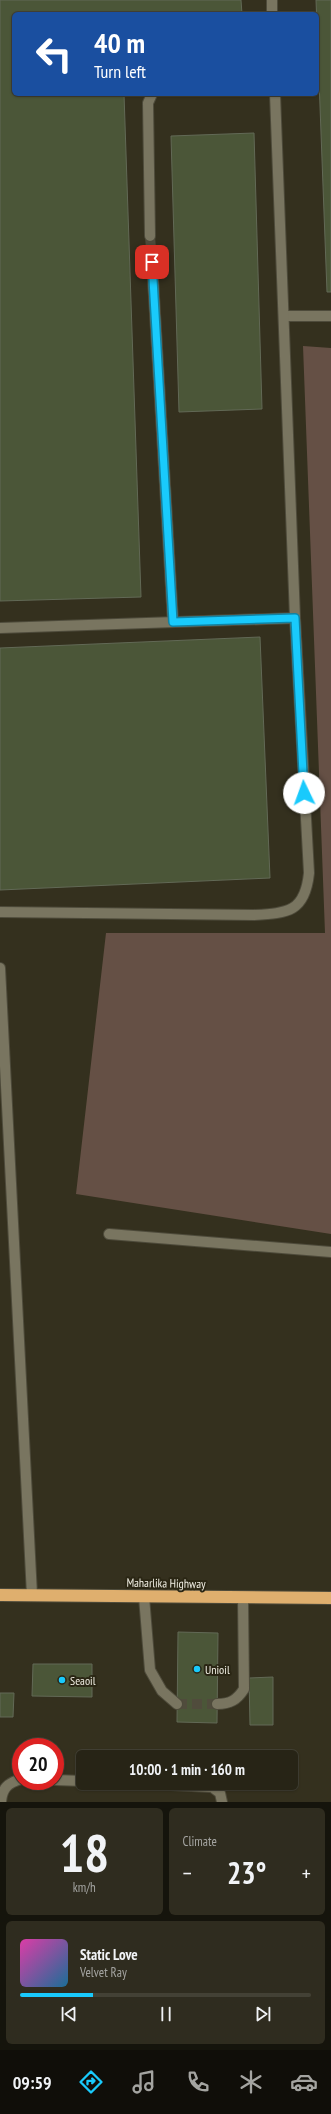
<!DOCTYPE html>
<meta charset="utf-8">
<style>
body{margin:0;font-family:"PT Sans Narrow",sans-serif;background:#2f2c1f;color:#f1f3f6;height:100vh;display:flex;flex-direction:column;font-size:15px;white-space:nowrap}
*{box-sizing:border-box;margin:0}
p{font-size:13px;color:#a4a4a1}
.icon{flex:none;width:22px;height:22px;fill:none;stroke:currentColor;stroke-width:2;stroke-linecap:round;stroke-linejoin:round}
.map{position:relative;height:1802px;overflow:hidden}
.drawer{display:flex;flex-direction:column;gap:6px;padding:6px;background:#15140c;flex:1}
.drawer>*{flex:none}
.top-card{position:absolute;left:12px;top:12px;width:307px;height:84px;border-radius:6px;box-shadow:0 1px 3px #0004,0 0 0 1px #434135;background:#1a4fa0;color:#fff;overflow:hidden}
.speed{position:absolute;left:12px;top:1738px;display:flex;gap:8px;font-size:20px;font-weight:700;text-align:center}
.speed>*{display:grid;place-content:center;width:52px;height:52px;border-radius:50%;background:#272416;box-shadow:0 1px 3px #0004,0 0 0 1px #434135;line-height:1}
.speed .limit{border:6px solid #d22;background:#fff;color:#111}
.pin{position:absolute;display:grid;place-items:center;width:34px;height:34px;color:#fff;margin:-17px;border-radius:8px;box-shadow:0 2px 6px #0006}
.me{position:absolute;width:44px;margin:-22px;rotate:357deg;stroke-linejoin:round;filter:drop-shadow(0 0 3px #0008)}
.turn{display:flex;align-items:center;gap:14px;height:84px;padding:0 16px;font-size:18px}
.turn .icon{width:52px;height:52px;stroke-width:2.5}
.turn b{display:block;font-size:28px;line-height:34px}
.big{font-size:30px;font-weight:700;line-height:1.1}
.drawer .card{flex:1;display:flex;flex-direction:column;justify-content:center;gap:6px;min-width:0;padding:0 14px;border-radius:6px;background:#2f2c1f}
.drawer .dial{align-items:center;gap:0}
.dial b{font-size:52px;line-height:1}
.song{display:flex;align-items:center;gap:12px}
.cover{width:48px;height:48px;border-radius:6px;background:linear-gradient(135deg,hsl(320 70% 55%),hsl(200 70% 35%))}
.played{height:4px;border-radius:2px;background:linear-gradient(90deg,#19cafc 25%,#434135 25%)}
.keys{display:flex;justify-content:space-around;direction:ltr}
.heat{display:flex;justify-content:space-between;align-items:center;font-size:22px;direction:ltr}
.drawer .tiles{flex:1;display:grid;gap:6px;grid-template-columns:1fr 1fr}
.card:last-child{grid-column:span 2}
.trip{position:absolute;left:76px;top:1750px;width:222px;height:40px;border-radius:6px;background:#272416;box-shadow:0 1px 3px #0004,0 0 0 1px #434135;font-weight:700;line-height:40px;text-align:center}
.dock{display:flex;height:64px;justify-content:space-around;align-items:center;background:#100e09;color:#a4a4a1}
.dock .icon{width:28px;height:28px}
.dock .active{color:#19cafc}
.dock b{font-size:18px;color:#f1f3f6}
.map>svg:first-child{display:block}
</style>
<div class="map">
<svg width="331" height="1802" viewBox="0 0 331 1802">
<rect width="100%" height="100%" fill="#34301e"/>
<polygon fill="#655045" points="303,346 331,348 331,1234 76,1194 106,933 325,933"/>
<g fill="#4b5638" stroke="#626956">
<polygon points="0,0 241,0 242,14 14,14 14,94 124,94 141,597 0,601"/>
<polygon points="316,0 331,0 331,292 327,292"/>
<polygon points="254,133 262,409 179,412 171,136"/>
<polygon points="260,637 270,878 0,890 0,648"/>
<polygon points="178,1632 218,1633 217,1723 177,1722"/>
<polygon points="33,1664 92,1664 92,1697 32,1696"/>
<polygon points="273,1677 273,1725 250,1725 249,1678"/>
<polygon points="0,1693 14,1693 13,1717 0,1717"/>
</g>
<g fill="none" stroke-linecap="round" stroke-linejoin="round">
<g stroke="#504c3c" stroke-width="10" stroke-dasharray="10 5" stroke-linecap="butt">
<polyline points="150,236 152,262"/>
<polyline points="177,1704 217,1704"/>
</g>
<g stroke="#4e4b3b" stroke-width="12">
<g id="minor">
<polyline points="272,0 272,14"/>
<polyline points="150,236 148,103 152,94"/>
<polyline points="152,262 173,622"/>
<polyline points="284,316 331,316"/>
<polyline points="0,628 295,618"/>
<path d="M0 912 254 915C288 913 305 912 309 873L295 618 275 94"/>
<polyline points="0,968 32,1595"/>
<polyline points="109,1234 331,1252"/>
<polyline points="144,1597 150,1670 162,1691 177,1704"/>
<path d="M217 1704C230 1704 237 1700 244 1689L243 1598"/>
<polyline points="55,1780 83,1781"/>
<polyline points="130,1783 212,1787 220,1793 222,1802"/>
<path d="M1 1802C2 1788 8 1783 21 1779"/>
</g>
</g>
<g stroke="#4e4b3b" stroke-width="14">
<polyline id="highway" points="0,1595 331,1598"/>
</g>
<use href="#minor" stroke="#797560" stroke-width="10"/>
<use href="#highway" stroke="#dfaf6e" stroke-width="12"/>
</g>
<g fill="none" stroke-linecap="round" stroke-linejoin="round">
<g stroke="#1083a4" stroke-width="10">
<polyline id="route" points="152,262 173,622 295,618 304,793"/>
</g>
<use href="#route" stroke="#19cafc" stroke-width="7"/>
</g>
<g fill="#19cafc" stroke="#2a2614" stroke-width="1.5">
<circle cx="197" cy="1669" r="4"/>
<circle cx="62" cy="1680" r="4"/>
</g>
<g text-anchor="middle" dominant-baseline="central" stroke-width="4" stroke-linejoin="round" paint-order="stroke">
<g font-size="12" fill="#f0eee3" stroke="#2a2614">
<text transform="translate(166 1583) rotate(1)">Maharlika Highway</text>
</g>
<g font-size="12" fill="#f0eee3" stroke="#2a2614" text-anchor="start">
<text x="205" y="1669">Unioil</text>
<text x="70" y="1680">Seaoil</text>
</g>
</g>
</svg>
<div class="speed"><div class="limit">20</div></div>
<div class="pin" style="left:152px;top:262px;background:#d93025"><svg class="icon" aria-label="arrive" viewBox="0 0 24 24"><path d="M6 21V4h12l-3 4 3 4H6"/></svg></div>
<svg class="me" style="left:304px;top:793px" viewBox="-20 -20 40 40"><circle r="19" fill="#fff"/><path d="M0-13L10 11 0 6-10 11z" fill="#19cafc"/></svg>
<div class="trip">10:00 · 1 min · 160 m</div>
<div class="top-card">
<div class="turn"><svg class="icon" aria-label="left" viewBox="0 0 24 24"><path d="M17 20v-9H6M10 6l-5 5 5 5"/></svg><div><b>40 m</b>Turn left</div></div>
</div>
</div>
<section class="drawer">
<div class="tiles">
<div class="card dial"><b>18</b><p>km/h</p></div>
<div class="card"><p>Climate</p>
<div class="heat"><a>−</a><b class="big">23°</b><a>+</a></div>
</div>
<div class="card">
<div class="song"><i class="cover"></i><div><b>Static Love</b><p>Velvet Ray</p></div></div>
<div class="played"></div>
<div class="keys"><svg class="icon" aria-label="previous" viewBox="0 0 24 24"><path d="M18 5L8 12l10 7zM5 5v14"/></svg><svg class="icon" aria-label="pause" viewBox="0 0 24 24"><path d="M8 5v14M16 5v14"/></svg><svg class="icon" aria-label="next" viewBox="0 0 24 24"><path d="M6 5l10 7-10 7zM19 5v14"/></svg></div>
</div>
</div>
</section>
<nav class="dock">
<b>09:59</b>
<svg class="icon active" aria-label="directions" viewBox="0 0 24 24"><path d="M12 3l9 9-9 9-9-9zM9 14v-3h6M13 9l2 2-2 2"/></svg>
<svg class="icon" aria-label="music" viewBox="0 0 24 24"><path d="M9 18V5l10-2v13"/><circle cx="6" cy="18" r="3"/><circle cx="16" cy="16" r="3"/></svg>
<svg class="icon" aria-label="phone" viewBox="0 0 24 24"><path d="M5 4h4l2 5-3 2q2 4 5 5l2-3 5 2v4C11 20 4 13 5 4z"/></svg>
<svg class="icon" aria-label="climate" viewBox="0 0 24 24"><path d="M12 3v18M4 7l16 10M4 17L20 7"/></svg>
<svg class="icon" aria-label="car" viewBox="0 0 24 24"><path d="M5 17H2v-5l4-1 3-4h7l3 4 3 1v5h-3M9 17h6M6 11h13"/><circle cx="7" cy="17" r="2"/><circle cx="17" cy="17" r="2"/></svg>
</nav>
